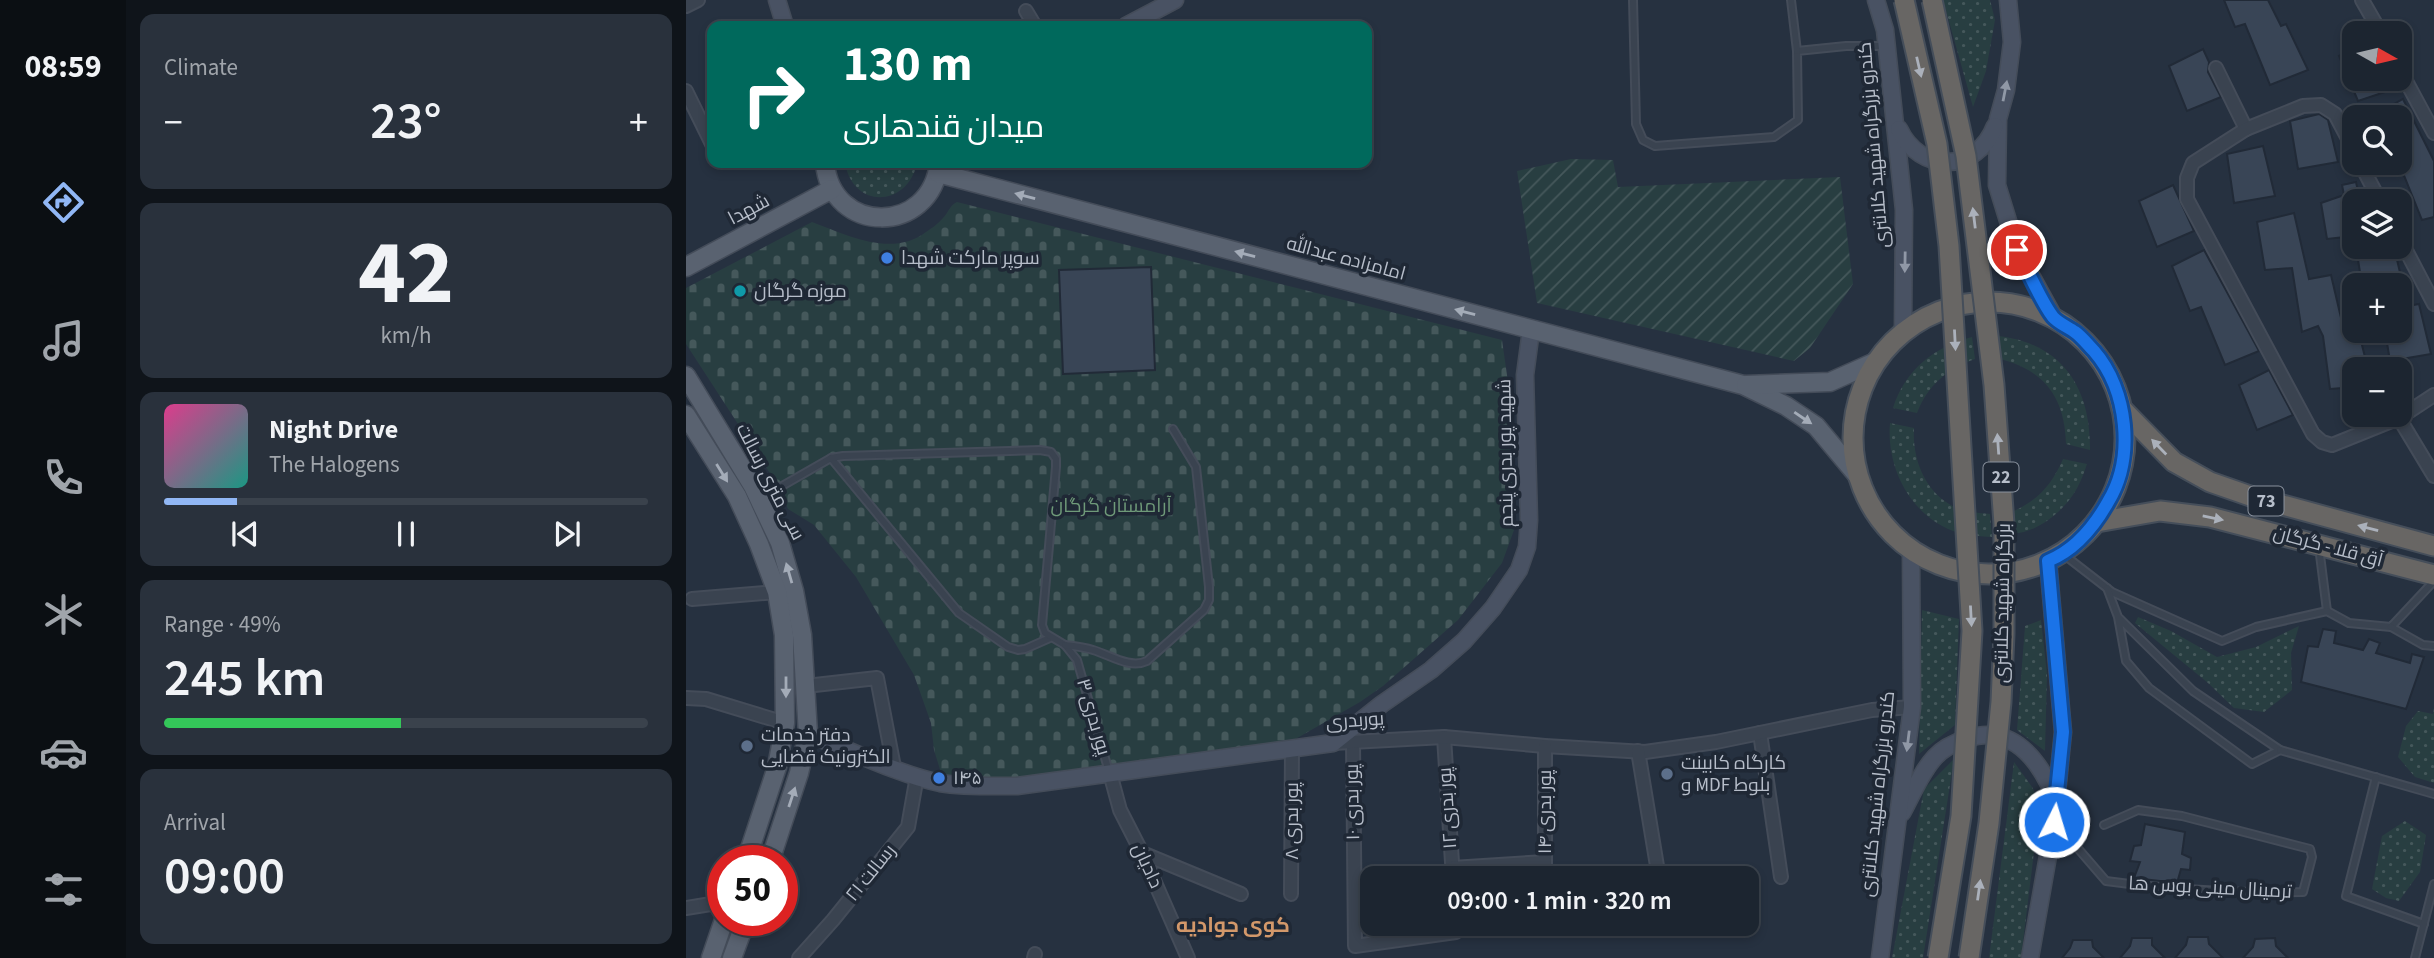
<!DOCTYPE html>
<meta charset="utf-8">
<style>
body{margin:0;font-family:"Source Sans 3",Cairo,sans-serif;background:#29313c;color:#f1f3f6;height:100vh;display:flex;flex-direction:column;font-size:26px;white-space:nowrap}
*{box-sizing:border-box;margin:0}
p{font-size:23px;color:#a0a5ab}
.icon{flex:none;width:38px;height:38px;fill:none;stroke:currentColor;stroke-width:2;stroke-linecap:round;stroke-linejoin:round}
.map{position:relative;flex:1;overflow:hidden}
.panel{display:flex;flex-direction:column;gap:14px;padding:14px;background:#0f141a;width:560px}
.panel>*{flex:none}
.banner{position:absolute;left:21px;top:21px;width:665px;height:147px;border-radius:14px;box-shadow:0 4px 10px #0003,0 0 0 2px #3a424c;background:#00695c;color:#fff;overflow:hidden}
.needle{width:46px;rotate:98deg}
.buttons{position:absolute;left:1656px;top:21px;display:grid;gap:14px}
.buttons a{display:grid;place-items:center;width:70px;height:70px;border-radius:14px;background:#1c2530;box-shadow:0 4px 10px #0003,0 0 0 2px #3a424c;font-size:35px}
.speed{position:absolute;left:21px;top:845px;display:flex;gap:14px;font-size:35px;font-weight:700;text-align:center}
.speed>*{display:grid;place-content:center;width:91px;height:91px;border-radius:50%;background:#1c2530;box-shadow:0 4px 10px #0003,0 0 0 2px #3a424c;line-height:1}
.speed .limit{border:10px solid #d22;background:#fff;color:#111}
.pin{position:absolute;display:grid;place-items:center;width:60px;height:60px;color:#fff;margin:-30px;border:4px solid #fff;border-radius:50%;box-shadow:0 2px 7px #0007}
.me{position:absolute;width:77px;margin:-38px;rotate:5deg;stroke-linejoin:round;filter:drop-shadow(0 0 5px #0008)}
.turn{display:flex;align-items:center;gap:24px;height:147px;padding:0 21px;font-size:32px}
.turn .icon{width:91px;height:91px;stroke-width:2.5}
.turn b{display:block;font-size:49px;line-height:60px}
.big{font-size:52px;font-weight:600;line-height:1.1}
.panel .card{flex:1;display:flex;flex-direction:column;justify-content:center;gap:10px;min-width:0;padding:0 24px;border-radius:14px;background:#29313c}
.panel .dial{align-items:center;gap:0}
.dial b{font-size:91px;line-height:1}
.song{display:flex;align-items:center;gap:21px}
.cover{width:84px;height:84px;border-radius:10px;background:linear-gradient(135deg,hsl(330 70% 55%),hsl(170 70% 35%))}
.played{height:7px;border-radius:4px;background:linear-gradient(90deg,#91b7f5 15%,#3a424c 15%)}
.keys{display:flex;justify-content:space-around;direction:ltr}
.heat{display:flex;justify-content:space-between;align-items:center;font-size:38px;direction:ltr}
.charge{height:10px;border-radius:5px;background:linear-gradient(90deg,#34c759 49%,#3a424c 0)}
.trip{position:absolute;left:674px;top:866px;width:399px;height:70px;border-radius:14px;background:#1c2530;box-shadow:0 4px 10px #0003,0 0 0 2px #3a424c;font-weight:600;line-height:70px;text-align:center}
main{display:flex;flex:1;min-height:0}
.menu{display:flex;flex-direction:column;width:126px;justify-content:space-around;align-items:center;background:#0b0f13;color:#a0a5ab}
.menu .icon{width:49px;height:49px}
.menu .active{color:#91b7f5}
.menu b{font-size:32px;color:#f1f3f6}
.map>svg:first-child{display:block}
</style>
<main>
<nav class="menu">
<b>08:59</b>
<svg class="icon active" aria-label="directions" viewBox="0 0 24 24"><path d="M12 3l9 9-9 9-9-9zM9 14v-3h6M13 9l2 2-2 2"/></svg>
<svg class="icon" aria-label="music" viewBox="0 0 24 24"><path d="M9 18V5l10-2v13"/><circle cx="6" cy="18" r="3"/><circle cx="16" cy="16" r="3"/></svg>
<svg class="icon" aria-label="phone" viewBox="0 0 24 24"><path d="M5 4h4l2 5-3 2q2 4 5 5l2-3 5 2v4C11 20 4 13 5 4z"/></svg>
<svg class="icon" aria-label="climate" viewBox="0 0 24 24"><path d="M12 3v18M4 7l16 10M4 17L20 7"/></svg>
<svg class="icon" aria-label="car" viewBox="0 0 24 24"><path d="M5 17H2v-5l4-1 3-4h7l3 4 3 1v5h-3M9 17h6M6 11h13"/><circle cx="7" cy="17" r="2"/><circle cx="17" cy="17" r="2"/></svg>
<svg class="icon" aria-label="filters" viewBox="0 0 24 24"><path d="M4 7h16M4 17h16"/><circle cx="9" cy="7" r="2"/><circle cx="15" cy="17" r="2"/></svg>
</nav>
<section class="panel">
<div class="card"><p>Climate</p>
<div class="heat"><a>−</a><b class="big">23°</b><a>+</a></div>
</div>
<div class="card dial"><b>42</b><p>km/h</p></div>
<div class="card">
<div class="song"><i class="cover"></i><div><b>Night Drive</b><p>The Halogens</p></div></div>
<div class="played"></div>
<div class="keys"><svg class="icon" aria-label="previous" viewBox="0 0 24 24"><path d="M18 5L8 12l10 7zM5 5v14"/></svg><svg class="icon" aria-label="pause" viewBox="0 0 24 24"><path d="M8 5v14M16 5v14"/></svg><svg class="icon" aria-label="next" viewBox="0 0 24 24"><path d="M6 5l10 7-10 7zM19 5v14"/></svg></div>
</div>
<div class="card"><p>Range · 49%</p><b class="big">245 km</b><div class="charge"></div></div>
<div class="card"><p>Arrival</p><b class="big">09:00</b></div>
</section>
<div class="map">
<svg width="1748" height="958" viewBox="0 0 1748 958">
<defs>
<pattern id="grass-dots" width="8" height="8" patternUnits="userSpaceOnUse" patternTransform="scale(1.75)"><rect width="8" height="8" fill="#283e41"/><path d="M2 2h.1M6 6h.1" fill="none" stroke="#45585b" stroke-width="1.8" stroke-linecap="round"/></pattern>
<pattern id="cemetery-stones" width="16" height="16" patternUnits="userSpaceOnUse" patternTransform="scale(1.75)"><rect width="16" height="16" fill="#283e41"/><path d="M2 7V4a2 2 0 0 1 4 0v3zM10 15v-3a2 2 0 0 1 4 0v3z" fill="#45585b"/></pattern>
<pattern id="garden-furrows" width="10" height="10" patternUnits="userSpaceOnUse" patternTransform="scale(1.75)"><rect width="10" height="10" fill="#283e41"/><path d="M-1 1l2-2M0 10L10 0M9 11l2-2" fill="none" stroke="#45585b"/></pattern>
</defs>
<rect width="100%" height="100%" fill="#263140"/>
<g fill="url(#grass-dots)">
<polygon points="1257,0 1304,0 1309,20 1300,71 1287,107"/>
<path d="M159 163H230L231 164C220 208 167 209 159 163Z"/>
<path d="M1302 335C1372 339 1405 383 1404 450L1380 444C1379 393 1354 366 1304 357Z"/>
<path d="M1286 337 1289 359C1260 370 1242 385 1231 413L1207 408C1219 370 1248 347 1286 337Z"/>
<path d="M1204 423 1228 428C1226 459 1239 494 1271 508 1281 512 1293 513 1304 514L1306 537C1295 536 1284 536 1273 533 1226 519 1200 469 1204 423Z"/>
<path d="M1377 459 1401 464C1397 476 1392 489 1384 499 1371 516 1345 536 1323 533L1321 514C1349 503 1365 487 1377 459Z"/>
<polygon points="1236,610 1273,619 1269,725 1233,754"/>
<polygon points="1452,617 1485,631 1531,657 1570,647 1613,626 1605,653 1606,690 1578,712 1548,708 1522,683 1449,623"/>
<polygon points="1355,620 1361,674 1359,751 1331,730 1339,626"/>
<polygon points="1748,707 1748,783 1729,777 1712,757 1720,726 1732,711 1747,714"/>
<polygon points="1268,759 1237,958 1206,958 1238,789"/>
<polygon points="1328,762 1346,787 1354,803 1335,958 1303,958"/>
<polygon points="1719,821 1740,835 1734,872 1713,901 1700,898 1686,889 1696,836"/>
</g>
<path fill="url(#cemetery-stones)" d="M271 202 816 340 822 382 828 530 816 563 772 620 697 686 674 702 606 741 322 779 286 781 256 776 248 750 245 723 228 675 170 577 128 525 102 509 91 484 0 344V288L126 222C161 235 206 258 240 232 246 228 253 223 257 218 263 212 263 206 271 202Z"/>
<polygon fill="url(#garden-furrows)" points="885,159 927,160 932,187 1154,177 1167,284 1124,348 1108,361 851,303 831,171"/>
<g fill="#394556" stroke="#212a37" stroke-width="2">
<polygon points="1538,0 1582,0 1595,26 1600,24 1622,70 1584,85 1559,24 1549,27"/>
<polygon points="1668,48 1668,79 1707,79 1711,88 1672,101 1653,56"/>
<polygon points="1517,49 1523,62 1522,72 1535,97 1501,111 1483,66"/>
<polygon points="1717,99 1748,161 1748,217 1736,220 1713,163 1713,117 1685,117"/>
<polygon points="1633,114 1642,120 1652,162 1612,169 1604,121"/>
<polygon points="1577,146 1589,196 1548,203 1541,154"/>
<polygon points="1670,182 1674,201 1668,201 1668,236 1641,239 1635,203 1658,195 1656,185"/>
<polygon points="1487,185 1508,231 1471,247 1453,201"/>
<polygon points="1608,213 1623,279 1645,275 1659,335 1673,333 1682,369 1668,369 1668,377 1658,380 1657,388 1644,389 1637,336 1632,326 1616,332 1606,268 1579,270 1571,222"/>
<polygon points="1670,247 1708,247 1717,285 1676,285"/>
<polygon points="1518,250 1573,351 1539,365 1515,307 1504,311 1486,266"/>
<polygon points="465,267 469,370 377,374 373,270"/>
<polygon points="1733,304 1745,354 1704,361 1699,331 1713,331 1713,317 1722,315 1722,306"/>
<polygon points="1583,370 1607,415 1571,430 1553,385"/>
<polygon points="1637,629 1650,631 1648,643 1677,650 1683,639 1694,643 1690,653 1724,663 1726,654 1738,657 1720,709 1615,682 1622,646 1632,647"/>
<polygon points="1459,824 1499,832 1496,854 1505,858 1504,870 1495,869 1491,883 1448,878 1454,862 1444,861 1448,846 1455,845"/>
<polygon points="1502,937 1522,937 1523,944 1537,958 1489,958 1500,945"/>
<polygon points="1446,938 1466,938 1466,945 1479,958 1434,958 1444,946"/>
<polygon points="1589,938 1590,946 1602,958 1557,958 1567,947 1569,939"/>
<polygon points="1387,940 1406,940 1407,947 1418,958 1376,958 1384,948"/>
</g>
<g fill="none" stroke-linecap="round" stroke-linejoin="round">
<g stroke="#444c59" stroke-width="10">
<g id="service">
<polyline points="947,0 950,124 957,140 969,146 1088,137 1112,120 1111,51 1160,46 1200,46"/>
<polyline points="1105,0 1111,51"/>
<polyline points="145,458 273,613 322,647 332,650 339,649 364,638"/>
<polyline points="75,498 145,458 157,456 354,450 365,452 370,459 370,467 356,625 359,633 379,645 391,660 423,772"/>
<polyline points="1633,547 1641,611"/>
<polyline points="1377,554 1426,592 1536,641 1570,627 1641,611 1663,623 1705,627 1748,581"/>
<polyline points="1421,588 1432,617 1507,691 1594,750 1566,764 1463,688 1440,661 1432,617"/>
<polyline points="1705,627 1737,645 1748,646"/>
<path d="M379 645C388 646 398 647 407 650 424 655 444 669 461 661L518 610 523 600V587L510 467 487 429"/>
<polyline points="1594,750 1748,794"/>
<polyline points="1690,777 1660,896 1738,924"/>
<path d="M1370 823 1420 881C1486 890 1551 893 1617 892L1626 857 1624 849 1496 816 1452 810 1418 825"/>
<polyline points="1729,958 1748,884"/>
</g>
</g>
<g stroke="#444c59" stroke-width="16">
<g id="minor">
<polyline points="1676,0 1695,33"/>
<polyline points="0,6 12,0"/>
<polyline points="340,11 349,26"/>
<polyline points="1530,68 1560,129"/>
<polyline points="1713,68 1748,133"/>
<polyline points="0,91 26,144"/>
<polyline points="1668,150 1649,114 1635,105 1617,106 1560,129 1507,163 1501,178 1501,199 1627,434 1636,442 1646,445 1713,418 1748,395"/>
<polyline points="1674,163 1694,201"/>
<polyline points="1713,237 1748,304"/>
<polyline points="1713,418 1748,476"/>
<polyline points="6,599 91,592"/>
<polyline points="120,686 191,678 208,767"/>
<polyline points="0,698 20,699 99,723"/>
<polyline points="1074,733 1095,877"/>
<polyline points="758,737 767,878"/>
<polyline points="667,742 669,946 770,932 769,924"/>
<polyline points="647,743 758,737 859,746 959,752 1030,742 1186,710 1226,707"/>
<polyline points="859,746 859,878"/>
<polyline points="952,751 973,878"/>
<polyline points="424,773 434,810 456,853 502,958"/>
<polyline points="456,853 555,894"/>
<polyline points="766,868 859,862"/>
<polyline points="605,894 606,748"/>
<polyline points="0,908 37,902"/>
<polyline points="860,924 860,930"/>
<polyline points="113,958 147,920 222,827 231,776"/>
<polyline points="348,958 349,954"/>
</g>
</g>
<g stroke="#444c59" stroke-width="19">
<g id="secondary">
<polyline points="91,0 99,26"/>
<polyline points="1190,0 1199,30 1218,210 1217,330"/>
<polyline points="1322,0 1326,42 1320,90 1312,119 1311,185 1331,250 1368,317"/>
<polyline points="440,26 489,0"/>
<path d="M1213 129C1234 174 1291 173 1309 126"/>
<path d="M122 734C161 749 214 775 254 783 279 787 305 786 331 786L647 743 696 704 745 670 778 641 807 608 833 570 841 547 843 520 839 375 845 330"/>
<path d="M1216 813C1226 795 1235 772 1249 757 1258 747 1270 742 1282 738 1327 724 1354 761 1369 798"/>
<polyline points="1194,958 1226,707 1225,551"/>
<polyline points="1344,958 1368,822 1377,732 1362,561"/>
</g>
</g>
<g stroke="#444c59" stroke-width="21">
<g id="primary">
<path d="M139 163C145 235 245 236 253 163"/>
<polyline points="252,173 1057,385 1100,406 1130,426 1171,475"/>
<polyline points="0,267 146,189"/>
<polyline points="0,376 67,486 94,543 108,591 116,635 122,734 113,773 84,861"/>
<polyline points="1060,385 1144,382 1189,362"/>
<polyline points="0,415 51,496 73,544 91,592 98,635 99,723 91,767 60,861"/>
<polyline points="25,958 38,920"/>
<polyline points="46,958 60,920"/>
</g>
</g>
<g stroke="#454e5a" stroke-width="23">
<g id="trunk">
<circle cx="1303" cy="438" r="136"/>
<polyline points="1436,409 1488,462 1524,482 1567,497 1748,546"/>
<polyline points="1411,522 1474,511 1524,517 1748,575"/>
</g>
</g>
<use href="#service" stroke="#3a4350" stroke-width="6"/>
<use href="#minor" stroke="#3a4350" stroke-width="12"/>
<use href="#secondary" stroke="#495263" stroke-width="16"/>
<use href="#primary" stroke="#596270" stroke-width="18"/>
<use href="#trunk" stroke="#686664" stroke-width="19"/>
<g stroke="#454e5a" stroke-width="23" stroke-linecap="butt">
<g id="trunk-bridge">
<polyline points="1218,0 1251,144 1263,246 1286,631 1275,816 1252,958"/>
<polyline points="1246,0 1280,156 1308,385 1318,524 1318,634 1315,702 1303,823 1283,958"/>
</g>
</g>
<use href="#trunk-bridge" stroke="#686664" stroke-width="19"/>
</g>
<defs><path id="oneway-solid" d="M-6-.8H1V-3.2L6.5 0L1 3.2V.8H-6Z" transform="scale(1.75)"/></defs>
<g fill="#abb1bb">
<use href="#oneway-solid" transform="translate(1233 67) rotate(77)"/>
<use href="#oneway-solid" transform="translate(1288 218) rotate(-97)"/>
<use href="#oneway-solid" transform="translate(1269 340) rotate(87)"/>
<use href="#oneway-solid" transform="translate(1312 444) rotate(-94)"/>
<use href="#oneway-solid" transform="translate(1473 447) rotate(-134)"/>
<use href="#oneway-solid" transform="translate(1527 518) rotate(11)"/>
<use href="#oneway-solid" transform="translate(1682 528) rotate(-165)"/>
<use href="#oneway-solid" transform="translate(1285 616) rotate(87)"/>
<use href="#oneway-solid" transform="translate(1293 890) rotate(-82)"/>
</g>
<g fill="#9098a6">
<use href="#oneway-solid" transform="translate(1319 91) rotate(-79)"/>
<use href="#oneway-solid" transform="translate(1219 262) rotate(91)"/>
<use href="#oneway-solid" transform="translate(1222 741) rotate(97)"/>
</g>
<g fill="#a4acb8">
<use href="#oneway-solid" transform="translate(339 196) rotate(-165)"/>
<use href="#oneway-solid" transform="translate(559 254) rotate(-165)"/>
<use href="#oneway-solid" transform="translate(779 312) rotate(-165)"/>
<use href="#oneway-solid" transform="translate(1117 418) rotate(34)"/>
<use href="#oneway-solid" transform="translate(36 473) rotate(58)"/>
<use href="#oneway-solid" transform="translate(103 573) rotate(-106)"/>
<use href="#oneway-solid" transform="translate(100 687) rotate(90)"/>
<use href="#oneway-solid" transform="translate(106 797) rotate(-72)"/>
</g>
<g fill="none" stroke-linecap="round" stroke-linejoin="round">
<g stroke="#114b97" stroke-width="18">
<path id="route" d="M1331 250C1341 268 1355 302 1367 317 1372 323 1382 327 1389 332 1396 337 1402 345 1408 351 1442 390 1449 458 1422 502 1408 527 1389 550 1362 561L1377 732 1368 822"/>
</g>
<use href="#route" stroke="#1a73e8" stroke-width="12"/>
</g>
<g fill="#3f7fe0" stroke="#1f2835" stroke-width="2.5">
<circle cx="201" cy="258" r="7"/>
<circle cx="253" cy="778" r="7"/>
</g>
<circle fill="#0f9aa8" stroke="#1f2835" stroke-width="2.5" cx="54" cy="291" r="7"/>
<g fill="#5c6f8a" stroke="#1f2835" stroke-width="2.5">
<circle cx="61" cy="746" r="7"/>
<circle cx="981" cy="774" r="7"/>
</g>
<g text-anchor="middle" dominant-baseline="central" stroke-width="7" stroke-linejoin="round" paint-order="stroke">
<g fill="#1f2835" stroke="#89919d" stroke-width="2">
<rect x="1297.5" y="462.5" width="35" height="29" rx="5"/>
<rect x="1562.5" y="486.5" width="35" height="29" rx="5"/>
</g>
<g font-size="18" font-weight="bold" fill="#b7beca">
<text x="1315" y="477">22</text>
<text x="1580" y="501">73</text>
</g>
<g font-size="19" fill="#b7beca" stroke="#1f2835">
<text transform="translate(1188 145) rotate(-95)">کندرو بزرگراه شهید کلانتری</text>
<text transform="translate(63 210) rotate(-28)">شهدا</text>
<text transform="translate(660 259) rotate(15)">امامزاده عبدالله</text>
<text transform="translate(820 453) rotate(-91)">شهید پور بدری پنجم</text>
<text transform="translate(84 482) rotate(63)">سی متری رسالت</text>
<text transform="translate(1642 547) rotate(15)">آق قلا - گرگان</text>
<text transform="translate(1317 603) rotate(-89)">بزرگراه شهید کلانتری</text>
<text transform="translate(407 717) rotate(74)">پور بدری ۳</text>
<text transform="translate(669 721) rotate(-4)">پوربدری</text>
<text transform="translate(1192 794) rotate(-84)">کندرو بزرگراه شهید کلانتری</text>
<text transform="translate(667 802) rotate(-91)">پور بدری ۱۰</text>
<text transform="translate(762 808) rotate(-94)">پور بدری ۱۲</text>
<text transform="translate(859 812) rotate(-90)">پور بدری ۱۴</text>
<text transform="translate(606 821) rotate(-90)">پور بدری ۸</text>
<text transform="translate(461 866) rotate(65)">دادیان</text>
<text transform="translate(185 873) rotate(-51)">۲۱ رسالت</text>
<text transform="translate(1524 888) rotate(3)">ترمینال مینی بوس ها</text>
</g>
<g font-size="19" fill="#b7beca" stroke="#1f2835" text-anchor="start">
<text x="215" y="258">سوپر مارکت شهدا</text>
<text x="68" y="291">موزه گرگان</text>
<text x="75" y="735">دفتر خدمات<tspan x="75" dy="22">الکترونیک قضایی</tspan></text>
<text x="995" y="763">کارگاه کابینت<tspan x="995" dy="22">و MDF بلوط</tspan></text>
<text x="267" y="778">۱۴۵</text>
</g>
<g font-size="19" fill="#6f9a79" stroke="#1f2835">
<text x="425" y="506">آرامستان گرگان</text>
</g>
<g font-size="21" font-weight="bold" fill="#d3986a" stroke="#1f2835">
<text x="547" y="925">کوی جوادیه</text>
</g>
</g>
</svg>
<div class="buttons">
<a><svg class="needle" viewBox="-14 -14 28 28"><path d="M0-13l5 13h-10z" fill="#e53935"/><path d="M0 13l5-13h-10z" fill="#a0a5ab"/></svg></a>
<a><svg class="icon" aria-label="search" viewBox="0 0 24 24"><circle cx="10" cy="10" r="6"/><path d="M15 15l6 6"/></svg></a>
<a><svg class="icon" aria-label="layers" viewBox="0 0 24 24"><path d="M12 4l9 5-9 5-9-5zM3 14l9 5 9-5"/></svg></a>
<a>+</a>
<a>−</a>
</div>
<div class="speed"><div class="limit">50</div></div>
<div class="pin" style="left:1331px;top:250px;background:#d93025"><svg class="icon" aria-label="arrive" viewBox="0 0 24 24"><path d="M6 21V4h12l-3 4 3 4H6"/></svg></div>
<svg class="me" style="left:1368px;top:822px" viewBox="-20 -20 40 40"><circle r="17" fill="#1a73e8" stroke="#fff" stroke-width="3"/><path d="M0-11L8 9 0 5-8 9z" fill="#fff"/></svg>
<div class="trip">09:00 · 1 min · 320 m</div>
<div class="banner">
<div class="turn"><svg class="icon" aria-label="right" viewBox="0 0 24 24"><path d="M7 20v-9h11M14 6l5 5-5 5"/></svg><div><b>130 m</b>میدان قندهاری</div></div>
</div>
</div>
</main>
